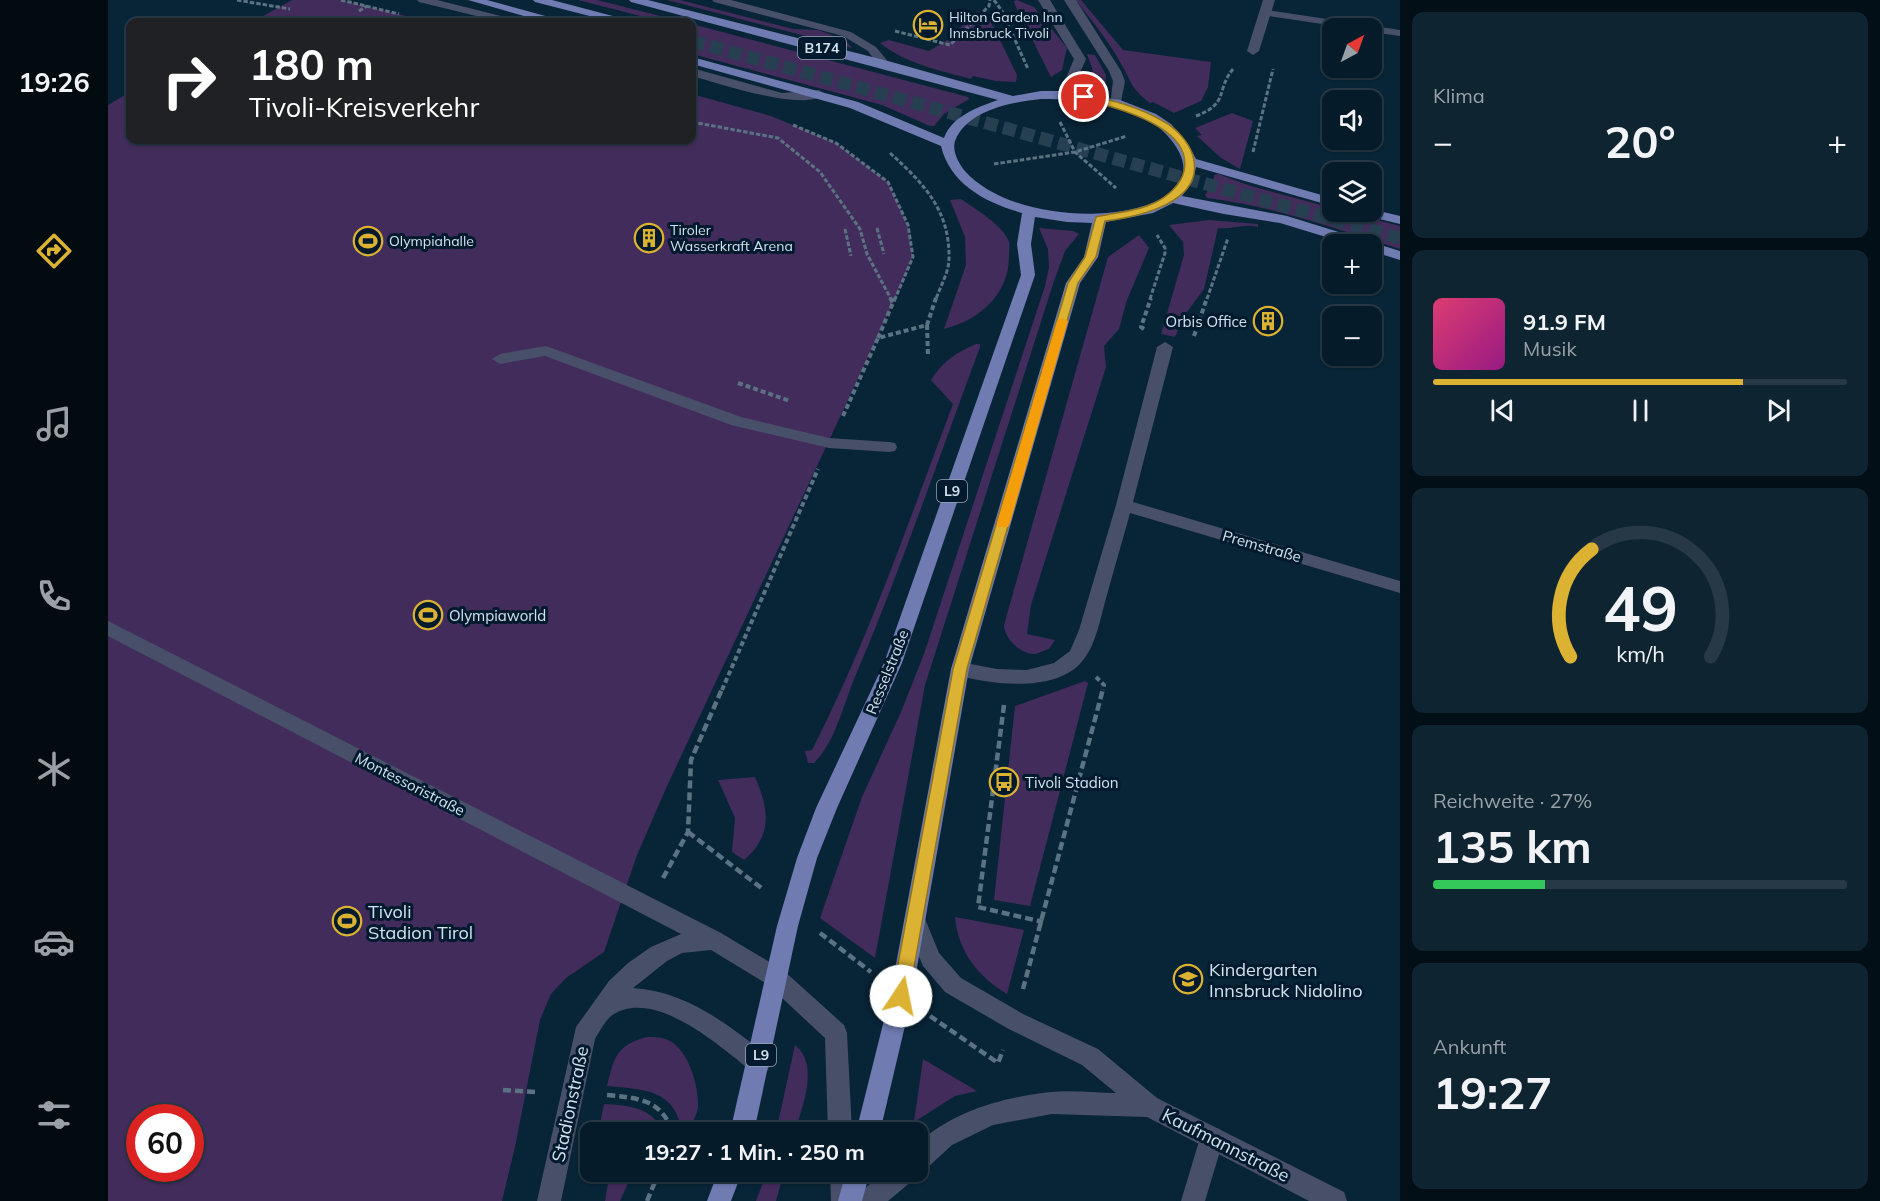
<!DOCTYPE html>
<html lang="de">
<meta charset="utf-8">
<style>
body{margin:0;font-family:Mulish,sans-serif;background:#0f2431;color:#f1f3f6;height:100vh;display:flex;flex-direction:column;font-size:22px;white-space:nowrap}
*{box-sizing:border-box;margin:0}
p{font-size:20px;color:#98a1a8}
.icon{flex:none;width:33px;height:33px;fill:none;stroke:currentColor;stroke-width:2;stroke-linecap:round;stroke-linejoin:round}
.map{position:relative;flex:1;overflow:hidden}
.panel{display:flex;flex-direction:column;gap:12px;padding:12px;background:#030f17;width:480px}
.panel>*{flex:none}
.top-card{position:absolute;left:18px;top:18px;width:570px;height:126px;border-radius:12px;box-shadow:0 2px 4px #0004,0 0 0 2px #273946;background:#202124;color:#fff;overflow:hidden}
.needle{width:39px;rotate:41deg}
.fabs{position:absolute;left:1214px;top:18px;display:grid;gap:12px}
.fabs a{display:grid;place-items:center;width:60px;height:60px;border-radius:12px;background:#061b29;box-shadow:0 2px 4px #0004,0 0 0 2px #273946;font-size:30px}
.speed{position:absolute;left:18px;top:1104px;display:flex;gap:12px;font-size:30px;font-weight:700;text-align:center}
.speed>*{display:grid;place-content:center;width:78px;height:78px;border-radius:50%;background:#061b29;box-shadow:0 2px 4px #0004,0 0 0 2px #273946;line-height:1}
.speed .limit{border:9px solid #d22;background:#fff;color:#111}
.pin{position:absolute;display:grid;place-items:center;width:51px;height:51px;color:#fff;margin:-26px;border:3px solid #fff;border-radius:50%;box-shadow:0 2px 6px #0007}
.me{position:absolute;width:66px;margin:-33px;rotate:11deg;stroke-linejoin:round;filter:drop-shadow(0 0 4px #0008)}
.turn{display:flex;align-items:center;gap:21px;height:126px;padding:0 24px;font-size:27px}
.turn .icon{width:78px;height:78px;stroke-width:2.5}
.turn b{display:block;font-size:42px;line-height:51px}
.big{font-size:45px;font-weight:700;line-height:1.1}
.panel .widget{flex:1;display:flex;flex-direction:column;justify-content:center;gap:9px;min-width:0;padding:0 21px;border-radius:12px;background:#0f2431}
.panel .dial{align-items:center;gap:0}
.dial svg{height:156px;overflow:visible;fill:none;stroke:#273946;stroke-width:7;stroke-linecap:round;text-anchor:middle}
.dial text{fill:#f1f3f6;stroke:none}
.song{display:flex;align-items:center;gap:18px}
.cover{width:72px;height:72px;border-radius:9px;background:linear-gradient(135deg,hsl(340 70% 55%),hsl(310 70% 35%))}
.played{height:6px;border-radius:3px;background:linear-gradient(90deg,#dcb233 75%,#273946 75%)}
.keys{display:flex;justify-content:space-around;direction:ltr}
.heat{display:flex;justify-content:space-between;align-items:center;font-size:33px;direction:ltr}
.charge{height:9px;border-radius:4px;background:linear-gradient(90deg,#34c759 27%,#273946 0)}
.trip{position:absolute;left:472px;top:1122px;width:348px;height:60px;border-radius:12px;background:#061b29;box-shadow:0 2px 4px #0004,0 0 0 2px #273946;font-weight:700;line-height:60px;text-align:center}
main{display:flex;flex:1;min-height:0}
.tabs{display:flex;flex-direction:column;width:108px;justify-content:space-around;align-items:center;background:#020b10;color:#98a1a8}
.tabs .icon{width:42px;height:42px}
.tabs .selected{color:#dcb233}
.tabs b{font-size:27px;color:#f1f3f6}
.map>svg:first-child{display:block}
</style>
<main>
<nav class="tabs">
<b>19:26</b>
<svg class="icon selected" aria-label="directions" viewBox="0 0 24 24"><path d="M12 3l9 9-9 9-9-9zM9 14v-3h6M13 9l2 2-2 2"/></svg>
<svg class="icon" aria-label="music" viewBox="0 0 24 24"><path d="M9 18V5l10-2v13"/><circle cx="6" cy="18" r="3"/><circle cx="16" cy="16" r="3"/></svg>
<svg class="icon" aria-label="phone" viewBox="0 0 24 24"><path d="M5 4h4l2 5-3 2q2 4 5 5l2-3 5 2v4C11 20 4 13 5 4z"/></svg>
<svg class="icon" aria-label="climate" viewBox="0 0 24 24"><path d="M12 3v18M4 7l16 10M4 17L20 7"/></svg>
<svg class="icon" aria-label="car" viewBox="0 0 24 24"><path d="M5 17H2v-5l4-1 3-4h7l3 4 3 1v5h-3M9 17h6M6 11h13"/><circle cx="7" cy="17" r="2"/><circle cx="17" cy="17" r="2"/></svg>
<svg class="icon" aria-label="filters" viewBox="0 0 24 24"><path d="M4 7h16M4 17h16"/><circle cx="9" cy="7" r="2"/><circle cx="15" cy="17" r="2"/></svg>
</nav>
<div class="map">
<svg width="1292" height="1201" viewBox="0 0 1292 1201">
<rect width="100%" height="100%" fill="#082437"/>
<g fill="#422c5b" fill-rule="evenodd">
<polygon points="184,0 233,0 322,22 144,22"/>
<polygon points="470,0 489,0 576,22 556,22"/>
<polygon points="559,0 572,0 685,29 710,30 737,40 744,48"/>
<polygon points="909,0 926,7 959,48 954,70 943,77 907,5 906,1"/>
<path d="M968 0H973L1015 50 1103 62 1100 87 1093 101 1066 113 1045 102 1042 103C1022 88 1024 82 1012 62 1000 40 983 20 968 0Z"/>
<path d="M869 11 879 14 909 75 908 82 888 81 865 76 863 79C831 70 798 64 772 43L781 40 821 51 841 39Z"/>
<polygon points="584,24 860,97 861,99 836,114 826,126 822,126 774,105 584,54"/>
<polygon points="979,54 987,55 998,75 997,90 975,86 985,71"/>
<path d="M22 92V140H584V94L663 116 728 143 780 182 800 225 805 257 785 304 559 786 529 855 496 952 458 978 443 994 432 1020 407 1147 394 1201H0V105ZM32 1118H82V1168H32Z"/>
<polygon points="1124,113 1145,121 1132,169 1113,158 1089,136 1094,135 1087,128"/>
<path d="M1110 174 1143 186 1224 208V212H1239L1292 226V249C1228 229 1165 206 1099 198L1097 195 1105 184 1106 175Z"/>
<path d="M853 199C866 208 896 226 901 242 902 246 901 252 901 256 901 294 872 320 836 329L858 265 857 237 842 200Z"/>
<path d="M1101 220 1150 224V227C1136 223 1124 230 1110 228L1096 289 1076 316 1067 337 1053 334 1076 255 1075 242 1061 225Z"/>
<polygon points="931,228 965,231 971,234 957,251 945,284 817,685 767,958 712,918 754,797 793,712 816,654 937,286 941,267 940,249"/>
<path d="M1031 235 1041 248 1019 300 1011 329 996 346 998 367 923 605 919 634 947 640 941 649C937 650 931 653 927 654 913 655 896 638 896 625L1000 257Z"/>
<path d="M868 344H872V347C831 457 793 569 747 677 735 705 728 741 706 763H700L697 751 704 750C761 639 801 520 845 404L823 380C835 361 848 353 868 344Z"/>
<polygon points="977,681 980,683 922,906 886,900 907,706"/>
<path d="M647 777C661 809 665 835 636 860L624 852 627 818 610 780Z"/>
<path d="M847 917 916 930 899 994C869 976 850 951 847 917Z"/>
<path d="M539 1037C547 1037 555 1037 562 1041 580 1051 590 1083 590 1103 591 1111 585 1121 582 1129L572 1125C565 1088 529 1089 499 1086 506 1058 508 1045 539 1037Z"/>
<path d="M687 1045C712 1065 694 1107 687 1132H668Z"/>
<polygon points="815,1059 869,1091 847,1096 806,1122"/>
<path d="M496 1104C518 1105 547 1107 553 1132H508V1130L495 1129 492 1124Z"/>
<polygon points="502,1172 525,1172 512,1201 497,1201"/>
<polygon points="659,1172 676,1172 668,1201 648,1201"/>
</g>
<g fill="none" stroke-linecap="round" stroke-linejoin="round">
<polyline stroke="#264052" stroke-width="13" stroke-dasharray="13 6" stroke-linecap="butt" points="584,41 1292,238"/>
<g stroke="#5b7283" stroke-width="3" stroke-dasharray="4.5 2" stroke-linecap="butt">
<polyline points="129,0 182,9"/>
<polyline points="233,0 291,14"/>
<polyline points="886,0 894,11 920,69"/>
<polyline points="251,11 259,6"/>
<polyline points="787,31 842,45 881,6 882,0"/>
<path d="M1088 116C1122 103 1107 91 1125 69"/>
<polyline points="584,122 670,138 712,172 752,229 759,254 783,299"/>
<polyline points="952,122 967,152 1008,188"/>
<polyline points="685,125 728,143 780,182 800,225 805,257 787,299"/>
<polyline points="1145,152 1165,69"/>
<path d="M782 153C816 184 842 210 841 259 841 272 832 287 828 299"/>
<polyline points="886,164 967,152 1019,136"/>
<polyline points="769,228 776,254"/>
<polyline points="737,229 743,256"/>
<polyline points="1042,299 1057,253 1057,248 1049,235"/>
<polyline points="1099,299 1120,238"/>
</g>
<g stroke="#5b7283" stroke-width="4" stroke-dasharray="5 3" stroke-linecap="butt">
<polyline points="782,298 785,303"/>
<polyline points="819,325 820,357"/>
<polyline points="1036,329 1033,327 1043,298"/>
<polyline points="1086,336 1099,298"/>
<polyline points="770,338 787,298"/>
<polyline points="630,383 682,401"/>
<polyline points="735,416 770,338 819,325 828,298"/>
<polyline points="988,677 996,685 995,690"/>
<polyline points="614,690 710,469"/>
</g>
<g stroke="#5b7283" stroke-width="4.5" stroke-dasharray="8 4" stroke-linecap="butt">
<polyline points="896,705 870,907 935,922"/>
<polyline points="580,832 656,890"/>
<polyline points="555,878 580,832 583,760 614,689"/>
<polyline points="712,933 763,972"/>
<polyline points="915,989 995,689"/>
<polyline points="822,1016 890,1063 895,1050"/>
<polyline points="395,1090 429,1092"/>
<path d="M499 1095C529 1098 554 1099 564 1132"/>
<polyline points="539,1201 551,1172"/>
</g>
<g fill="#484f69" fill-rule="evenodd">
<polygon points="309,0 329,0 409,20 411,22 393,22 311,2"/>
<polygon points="604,0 623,0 743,32 768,47 782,64 780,67 772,67 760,51 735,36 606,2"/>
<polygon points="1158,10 1292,30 1292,36 1263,32 1263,28 1241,28 1154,15 1154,11"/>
<path d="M584 68 674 93 711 90 717 94C695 113 611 83 584 76Z"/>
<polygon points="438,346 633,417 721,438 781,442 787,443 789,447 787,451 781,452 721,448 623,425 437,356 392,364 384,359 392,354"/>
<polygon points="1104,1126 1113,1130 1116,1138 1097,1201 1073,1201 1092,1138 1095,1130"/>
</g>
<g fill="#484f69" fill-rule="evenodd">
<polygon points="1155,0 1167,0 1151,51 1145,55 1139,51"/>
<path d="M1057 342 1065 347 1025 502 1292 581V593L1022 513C1014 543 1005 572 997 602 992 620 988 643 976 659 951 694 881 685 845 674L843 669 845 664 852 662 889 669 919 670 946 663 962 651 971 630 1008 505 1049 347Z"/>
<path d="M0 621 613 933 675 970 736 1025 739 1033 744 1132H720L717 1038 659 984 603 950 574 953 559 961 525 988C578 991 619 1024 659 1055L663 1063 659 1071 651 1074 643 1071C612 1046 545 986 503 1016 497 1021 491 1032 487 1039L453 1201H429L468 1027 501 981 520 963 543 947 573 934 0 636Z"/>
<path d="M807 911 815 914 831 953 853 978 915 1014 990 1049 1049 1098 1236 1192 1239 1201H1201L1039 1117 944 1114 885 1125 844 1145 819 1168 810 1171V1143C846 1111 895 1097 943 1092 964 1090 987 1093 1008 1093L974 1065 899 1028 837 992 815 966 796 921 799 914Z"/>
<polygon points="722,1172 746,1172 747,1201 723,1201"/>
<polygon points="777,1172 807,1172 804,1181 780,1201 749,1201 752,1192"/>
</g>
<g fill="#484f69" fill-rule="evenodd">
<polygon points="930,0 942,0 978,59 961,98 957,99 951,95 966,59"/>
<polygon points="956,0 968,0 1013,71 1017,81 1012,107 1008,108 1002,104 1005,81 1001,71"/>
</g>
<g fill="#6f7bb1" fill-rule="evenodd">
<polygon points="360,0 379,0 452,20 454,22 437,22"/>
<polygon points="425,0 444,0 520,20 522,22 505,22 427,2"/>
<path d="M521 0H540L780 61 905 96 933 91H950L1012 100 1048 114 1063 124 1080 144 1088 159 1224 198V206L1088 167 1084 182 1074 196 1179 216 1292 251V260L1263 251V244H1241L1172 223 1116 214 1065 203 1045 213 998 222 990 257 972 283 861 669 804 996 772 1132H748L782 996 843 669 958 283 976 257 984 223 959 222 927 217 923 244 927 275 794 663 729 808 709 858 690 926 646 1132H622L669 926 689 858 708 808 776 663 913 275 909 244 914 213C878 203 842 184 833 146L742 108 584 64V57L750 102 836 138C844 116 870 107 890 100L523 2ZM933 99C974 99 1027 102 1057 133 1140 219 920 244 856 170 850 162 844 151 847 141 859 110 904 102 933 99Z"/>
<polygon points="1263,209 1292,216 1292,224 1255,215 1253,212 1263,212"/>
<polygon points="610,1172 634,1172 623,1201 599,1201"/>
<polygon points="738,1172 762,1172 754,1201 730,1201"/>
</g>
</g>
<path fill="#dcb233" stroke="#8f7421" stroke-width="1.5" d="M976 94C1004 100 1031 107 1055 121 1068 128 1081 142 1085 156 1098 203 1029 217 997 221L988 257 970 283 859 669 801 996 799 1001 793 1003 787 1001 784 996 845 669 960 283 977 257 988 217C1008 212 1028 212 1046 203 1059 197 1073 185 1076 171 1086 126 1004 106 973 99V95Z"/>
<polygon fill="#f59e0b" points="954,318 960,321 902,523 900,527 890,527 889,523 949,321"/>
<defs>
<g id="hotel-ring" transform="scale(1.5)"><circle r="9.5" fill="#011a2d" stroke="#dcb233" stroke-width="1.5"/><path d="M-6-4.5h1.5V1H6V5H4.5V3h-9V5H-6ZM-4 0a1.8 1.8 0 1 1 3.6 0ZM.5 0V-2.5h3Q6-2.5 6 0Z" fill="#dcb233"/></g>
<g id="building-ring" transform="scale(1.5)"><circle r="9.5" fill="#011a2d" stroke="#dcb233" stroke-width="1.5"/><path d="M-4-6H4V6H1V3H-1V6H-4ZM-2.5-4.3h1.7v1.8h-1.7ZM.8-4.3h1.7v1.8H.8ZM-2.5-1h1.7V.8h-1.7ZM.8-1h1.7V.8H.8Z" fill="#dcb233"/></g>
<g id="stadium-ring" transform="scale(1.5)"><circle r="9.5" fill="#011a2d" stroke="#dcb233" stroke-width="1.5"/><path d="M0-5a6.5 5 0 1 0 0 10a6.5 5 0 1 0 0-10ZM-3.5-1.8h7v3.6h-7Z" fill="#dcb233"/></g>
<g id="bus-ring" transform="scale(1.5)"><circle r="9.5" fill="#011a2d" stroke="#dcb233" stroke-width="1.5"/><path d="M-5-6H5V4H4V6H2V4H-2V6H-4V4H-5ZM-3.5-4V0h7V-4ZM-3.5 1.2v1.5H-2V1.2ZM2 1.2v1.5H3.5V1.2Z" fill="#dcb233"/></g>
<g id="school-ring" transform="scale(1.5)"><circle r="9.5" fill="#011a2d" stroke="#dcb233" stroke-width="1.5"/><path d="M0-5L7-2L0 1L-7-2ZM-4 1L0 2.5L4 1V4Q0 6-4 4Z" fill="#dcb233"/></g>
</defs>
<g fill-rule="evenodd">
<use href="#hotel-ring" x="820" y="25"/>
<use href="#building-ring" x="541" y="238"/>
<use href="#stadium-ring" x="260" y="241"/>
<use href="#building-ring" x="1160" y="321"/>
<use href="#stadium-ring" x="320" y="615"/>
<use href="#bus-ring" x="896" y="782"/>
<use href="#stadium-ring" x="239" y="921"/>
<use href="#school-ring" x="1080" y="979"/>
</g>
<g text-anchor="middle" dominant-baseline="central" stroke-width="6" stroke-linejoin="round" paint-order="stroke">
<g font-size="14" fill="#d1e1ee" stroke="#011a2d" text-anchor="start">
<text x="841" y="17">Hilton Garden Inn<tspan x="841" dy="16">Innsbruck Tivoli</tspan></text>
<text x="562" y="230">Tiroler<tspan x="562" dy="16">Wasserkraft Arena</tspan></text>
<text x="281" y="241">Olympiahalle</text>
</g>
<g fill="#011a2d" stroke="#93a5b4" stroke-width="1.5">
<rect x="690" y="37" width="48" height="22" rx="4.5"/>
<rect x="829" y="480" width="30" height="22" rx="4.5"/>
<rect x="638" y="1044" width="30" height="22" rx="4.5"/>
</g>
<g font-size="14" font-weight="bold" fill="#d1e1ee">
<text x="714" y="48">B174</text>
<text x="844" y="491">L9</text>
<text x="653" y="1055">L9</text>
</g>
<g font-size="15" fill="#d1e1ee" stroke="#011a2d" text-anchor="start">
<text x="1139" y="321" text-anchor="end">Orbis Office</text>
<text x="341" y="615">Olympiaworld</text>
<text x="917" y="782">Tivoli Stadion</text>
</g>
<g font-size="15" fill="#d1e1ee" stroke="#011a2d">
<text transform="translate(1154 546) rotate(16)">Premstraße</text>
<text transform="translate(779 672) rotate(-68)">Resselstraße</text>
<text transform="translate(302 784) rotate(27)">Montessoristraße</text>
</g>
<g font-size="18" fill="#d1e1ee" stroke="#011a2d" text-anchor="start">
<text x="260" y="911">Tivoli<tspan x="260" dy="21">Stadion Tirol</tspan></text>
<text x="1101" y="969">Kindergarten<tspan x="1101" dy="21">Innsbruck Nidolino</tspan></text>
</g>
<g font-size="18" fill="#d1e1ee" stroke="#011a2d">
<text transform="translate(462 1104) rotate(-78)">Stadionstraße</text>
<text transform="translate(1118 1145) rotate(27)">Kaufmannstraße</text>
</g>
</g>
</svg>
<div class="fabs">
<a><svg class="needle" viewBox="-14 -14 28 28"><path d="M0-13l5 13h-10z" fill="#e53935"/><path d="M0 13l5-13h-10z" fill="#98a1a8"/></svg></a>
<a><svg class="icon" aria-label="sound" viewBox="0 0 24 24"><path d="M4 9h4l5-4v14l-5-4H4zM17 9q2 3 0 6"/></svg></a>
<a><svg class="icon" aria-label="layers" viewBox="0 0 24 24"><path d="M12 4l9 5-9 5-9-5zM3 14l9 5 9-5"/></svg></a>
<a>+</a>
<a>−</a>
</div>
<div class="speed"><div class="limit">60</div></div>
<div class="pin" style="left:976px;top:97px;background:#d93025"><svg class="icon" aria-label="arrive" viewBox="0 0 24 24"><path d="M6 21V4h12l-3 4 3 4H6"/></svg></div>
<svg class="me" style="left:793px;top:996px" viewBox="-20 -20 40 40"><circle r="19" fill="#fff"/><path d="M0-13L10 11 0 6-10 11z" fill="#dcb233"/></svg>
<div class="trip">19:27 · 1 Min. · 250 m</div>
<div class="top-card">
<div class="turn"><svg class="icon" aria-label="right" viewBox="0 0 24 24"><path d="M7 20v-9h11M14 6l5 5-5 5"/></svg><div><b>180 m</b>Tivoli-Kreisverkehr</div></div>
</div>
</div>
<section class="panel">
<div class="widget"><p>Klima</p>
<div class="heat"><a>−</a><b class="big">20°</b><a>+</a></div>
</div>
<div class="widget">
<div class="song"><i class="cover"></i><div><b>91.9 FM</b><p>Musik</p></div></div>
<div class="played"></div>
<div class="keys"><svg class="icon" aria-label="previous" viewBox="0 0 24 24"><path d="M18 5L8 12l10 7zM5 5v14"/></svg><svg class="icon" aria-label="pause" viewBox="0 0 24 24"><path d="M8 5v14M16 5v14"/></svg><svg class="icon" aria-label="next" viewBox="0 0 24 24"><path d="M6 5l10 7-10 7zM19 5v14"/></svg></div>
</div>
<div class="widget dial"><svg viewBox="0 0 100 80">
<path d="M14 69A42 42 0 1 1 86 69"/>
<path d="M14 69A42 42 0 0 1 25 14" stroke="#dcb233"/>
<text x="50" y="56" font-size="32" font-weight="700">49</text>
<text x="50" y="72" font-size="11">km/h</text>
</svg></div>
<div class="widget"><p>Reichweite · 27%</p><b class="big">135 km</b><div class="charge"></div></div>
<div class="widget"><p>Ankunft</p><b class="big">19:27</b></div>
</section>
</main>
